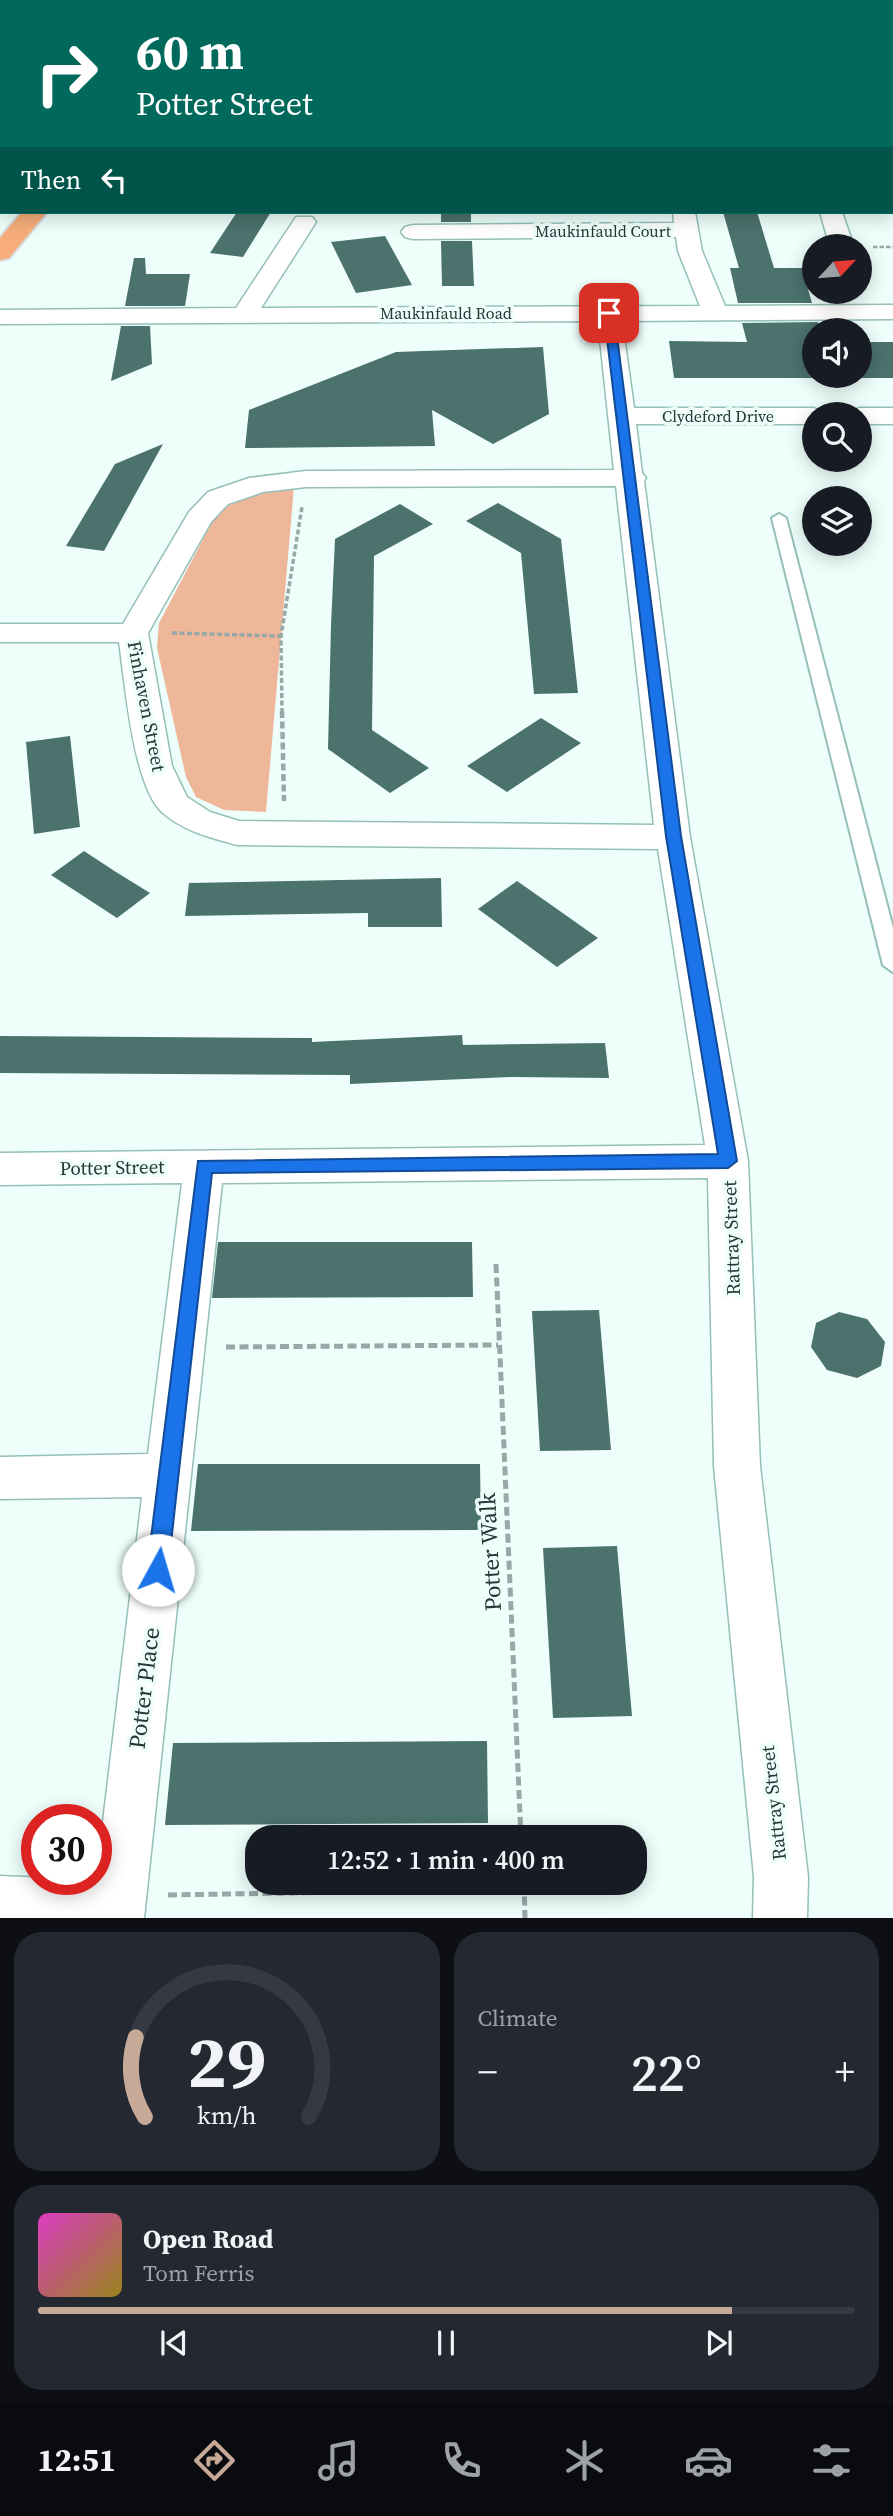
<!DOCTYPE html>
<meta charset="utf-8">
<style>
body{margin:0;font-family:"Source Serif 4",serif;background:#242831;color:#f1f3f6;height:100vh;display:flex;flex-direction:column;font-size:26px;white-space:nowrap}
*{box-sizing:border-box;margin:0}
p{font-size:23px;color:#9ea1a6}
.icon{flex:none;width:38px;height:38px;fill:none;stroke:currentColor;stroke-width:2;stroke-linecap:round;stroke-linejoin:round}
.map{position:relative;height:1918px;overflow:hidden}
.panel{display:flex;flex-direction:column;gap:14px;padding:14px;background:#0d0f14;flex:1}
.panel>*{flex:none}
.banner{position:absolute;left:0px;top:0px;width:894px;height:214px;box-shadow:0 4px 18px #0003;background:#00695c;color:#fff;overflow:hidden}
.needle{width:46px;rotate:64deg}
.controls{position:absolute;left:802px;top:234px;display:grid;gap:14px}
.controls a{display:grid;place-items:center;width:70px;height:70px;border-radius:50%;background:#171b24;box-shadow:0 4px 18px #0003;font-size:35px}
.speed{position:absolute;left:21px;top:1804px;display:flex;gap:14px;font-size:35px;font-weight:700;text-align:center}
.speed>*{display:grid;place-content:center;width:91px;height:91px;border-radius:50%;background:#171b24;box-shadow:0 4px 18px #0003;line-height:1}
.speed .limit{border:10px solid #d22;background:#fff;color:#111}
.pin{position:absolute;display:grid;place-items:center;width:60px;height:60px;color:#fff;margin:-30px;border-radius:14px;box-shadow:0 4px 10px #0006}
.me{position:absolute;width:77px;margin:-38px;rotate:6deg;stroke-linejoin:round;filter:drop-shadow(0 0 5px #0008)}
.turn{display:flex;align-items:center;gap:24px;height:147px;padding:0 21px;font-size:32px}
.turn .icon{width:91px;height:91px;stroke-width:2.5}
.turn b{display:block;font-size:49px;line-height:60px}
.then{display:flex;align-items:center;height:66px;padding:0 21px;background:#0003;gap:14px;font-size:26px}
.big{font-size:52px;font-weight:600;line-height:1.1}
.panel .tile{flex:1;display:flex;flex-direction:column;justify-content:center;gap:10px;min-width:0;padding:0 24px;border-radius:28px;background:#242831}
.panel .dial{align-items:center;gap:0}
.dial svg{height:182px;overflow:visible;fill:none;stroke:#363941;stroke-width:7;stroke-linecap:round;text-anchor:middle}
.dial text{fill:#f1f3f6;stroke:none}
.song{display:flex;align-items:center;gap:21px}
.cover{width:84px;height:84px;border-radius:10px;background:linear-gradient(135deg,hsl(310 70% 55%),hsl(50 70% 35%))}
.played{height:7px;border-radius:4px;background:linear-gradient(90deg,#c7a998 85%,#363941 85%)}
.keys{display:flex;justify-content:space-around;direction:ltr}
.heat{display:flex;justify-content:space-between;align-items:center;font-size:38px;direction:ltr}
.panel .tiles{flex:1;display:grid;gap:14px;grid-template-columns:1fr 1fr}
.tile:last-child{grid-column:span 2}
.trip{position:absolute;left:245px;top:1825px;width:402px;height:70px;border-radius:28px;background:#171b24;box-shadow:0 4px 18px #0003;font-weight:600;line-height:70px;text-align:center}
.tab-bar{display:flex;height:112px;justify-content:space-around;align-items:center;background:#090b0e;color:#9ea1a6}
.tab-bar .icon{width:49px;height:49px}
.tab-bar .on{color:#c7a998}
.tab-bar b{font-size:32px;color:#f1f3f6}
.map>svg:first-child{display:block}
</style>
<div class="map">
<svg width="893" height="1918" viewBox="0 0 893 1918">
<rect width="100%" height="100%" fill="#edfefb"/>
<polygon fill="#eeb79a" points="294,487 266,812 224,810 196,797 186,777 157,648 159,623 219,509 253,496"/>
<g fill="#4b726d">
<polygon points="237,212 271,212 243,257 210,253"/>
<rect x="441" y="212" width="30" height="10"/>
<polygon points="723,212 757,212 774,268 802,268 812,303 738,303 730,268 739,268"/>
<polygon points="385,236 412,285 356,293 331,242"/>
<polygon points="441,241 472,241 474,286 442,286"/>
<polygon points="134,258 145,258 146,274 190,274 185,306 125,306"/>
<polygon points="818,322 820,331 814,331 814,376 859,376 859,342 893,342 893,378 674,378 669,341 747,342 742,323"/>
<polygon points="121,326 150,326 152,364 111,381"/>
<polygon points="543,347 549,414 493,444 432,410 435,446 245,448 249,410 396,352"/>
<polygon points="163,444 104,551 66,546 115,464"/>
<polygon points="498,503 561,539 578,693 534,694 521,553 466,521"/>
<polygon points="400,504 433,524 374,556 372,730 429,768 390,793 328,749 331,625 335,539"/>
<polygon points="541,718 581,743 507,792 467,766"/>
<polygon points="70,736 80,827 34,834 26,742"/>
<polygon points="84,851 116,872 150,893 117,918 51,875"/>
<polygon points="441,878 442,927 368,927 368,913 185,916 189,883"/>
<polygon points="517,881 557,909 598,938 557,967 478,909"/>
<polygon points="462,1035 463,1045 605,1043 609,1078 512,1077 350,1084 350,1075 0,1073 0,1036 312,1038 312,1042"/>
<polygon points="218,1242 472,1242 473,1297 212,1298"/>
<polygon points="599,1310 611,1450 540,1451 532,1311"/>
<polygon points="839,1312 867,1319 885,1342 881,1366 857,1378 827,1370 811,1347 816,1323"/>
<polygon points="198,1464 480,1464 481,1530 191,1531"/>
<polygon points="617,1546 632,1716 553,1718 543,1548"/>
<polygon points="487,1741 488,1823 165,1825 173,1743"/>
</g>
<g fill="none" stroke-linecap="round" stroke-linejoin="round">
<g stroke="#95bfb8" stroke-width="4">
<g id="service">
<rect x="0" y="69" width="2" height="6"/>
<rect x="0" y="85" width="2" height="6"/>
<polygon points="779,514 786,518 893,928 893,972 883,965 772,518"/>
</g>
</g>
<g stroke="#95bfb8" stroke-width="3">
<g id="minor">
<polygon points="421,0 441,0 421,2"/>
<polygon points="604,0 646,0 647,2 603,2"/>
<polygon points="795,0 815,0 815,2 796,2"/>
<polygon points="893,0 893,12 892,12 892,2 886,2"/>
<rect x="892" y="110" width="1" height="14"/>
<polygon points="893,164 893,178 892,179 892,164"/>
<path d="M673 212H695L702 251 725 306 893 305V319L622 321 634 408H814L826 415H814V424H636L642 473 646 478 644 481 690 837 748 1161 760 1466 808 1877 807 1918H753L754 1877 714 1466 708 1178 222 1183 144 1918H0V1876L96 1880 142 1497 0 1499V1457L148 1454 182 1183 0 1185V1153L705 1145 658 849 237 845C212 838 183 831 163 813 133 788 125 682 119 642H0V624H123L189 512 208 492 249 478 306 471 614 470 598 321 0 324V310L236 308 296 217H312L316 222 261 308 700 306 678 251 676 237 413 239 405 237 401 232 405 227 413 225 674 223ZM616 486 654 825 239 821 210 812 187 797 172 766 148 633 211 522 228 504 263 492 306 487Z"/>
<polygon points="820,212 842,212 854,247 830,247"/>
<polygon points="859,408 893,408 893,424 859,424 859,415 847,415"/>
</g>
</g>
<g stroke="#d8dbdb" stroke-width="4">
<g id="primary">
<polygon points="168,0 189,0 167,2"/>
<polygon points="199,0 219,0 198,2"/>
<polygon points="0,193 2,193 0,209"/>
<polygon points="22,212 47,212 9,258 0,260 0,238"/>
</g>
</g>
<polyline stroke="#97a8a6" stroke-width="2.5" stroke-dasharray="4.5 2" stroke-linecap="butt" points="873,247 893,247"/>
<g stroke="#97a8a6" stroke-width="3.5" stroke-dasharray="5 2.5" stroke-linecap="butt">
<polyline points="172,633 281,636"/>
<polyline points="282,713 281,636 302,507"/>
</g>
<polyline stroke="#97a8a6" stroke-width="4.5" stroke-dasharray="7 3.5" stroke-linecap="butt" points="282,711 284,801"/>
<g stroke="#97a8a6" stroke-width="5" stroke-dasharray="9 4.5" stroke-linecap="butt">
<polyline points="496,1264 521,1838"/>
<polyline points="226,1347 498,1345"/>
<polyline points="524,1883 525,1918"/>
<polyline points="168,1895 524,1889"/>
</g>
<use href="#service" fill="#fff" fill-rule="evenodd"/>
<use href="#minor" fill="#fff" fill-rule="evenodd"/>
<use href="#primary" fill="#f6ad79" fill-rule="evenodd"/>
</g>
<polygon fill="#1a73e8" stroke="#114b97" stroke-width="2" points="609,309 614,313 681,836 737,1161 728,1168 212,1173 168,1570 165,1577 158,1580 150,1577 147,1570 198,1161 718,1154 666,836 604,313"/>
<g text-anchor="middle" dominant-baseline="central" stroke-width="7" stroke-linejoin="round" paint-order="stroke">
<g font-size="16" fill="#263735" stroke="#edfefb">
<text x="603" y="231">Maukinfauld Court</text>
<text x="446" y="313">Maukinfauld Road</text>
<text x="718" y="416">Clydeford Drive</text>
</g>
<g font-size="19" fill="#263735" stroke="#edfefb">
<text transform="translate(147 706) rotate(79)">Finhaven Street</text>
<text transform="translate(112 1167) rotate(-1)">Potter Street</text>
<text transform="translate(731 1238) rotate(-92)">Rattray Street</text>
<text transform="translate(773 1803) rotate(-96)">Rattray Street</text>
</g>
<g font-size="23" fill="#263735" stroke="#edfefb">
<text transform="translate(490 1552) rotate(-93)">Potter Walk</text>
<text transform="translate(144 1688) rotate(-83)">Potter Place</text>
</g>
</g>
</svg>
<div class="controls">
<a><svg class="needle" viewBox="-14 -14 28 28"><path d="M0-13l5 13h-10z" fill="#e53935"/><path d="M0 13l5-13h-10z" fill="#9ea1a6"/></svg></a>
<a><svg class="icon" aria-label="sound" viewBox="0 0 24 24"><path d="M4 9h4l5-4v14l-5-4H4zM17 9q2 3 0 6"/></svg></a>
<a><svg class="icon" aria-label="search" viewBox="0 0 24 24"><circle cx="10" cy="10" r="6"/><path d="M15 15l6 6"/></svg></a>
<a><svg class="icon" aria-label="layers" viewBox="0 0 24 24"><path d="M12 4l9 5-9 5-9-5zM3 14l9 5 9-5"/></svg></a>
</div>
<div class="speed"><div class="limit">30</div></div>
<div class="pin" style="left:609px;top:313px;background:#d93025"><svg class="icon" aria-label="arrive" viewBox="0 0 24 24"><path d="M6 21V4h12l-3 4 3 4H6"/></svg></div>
<svg class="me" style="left:158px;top:1570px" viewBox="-20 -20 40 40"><circle r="19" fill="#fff"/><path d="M0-13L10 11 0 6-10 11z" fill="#1a73e8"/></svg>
<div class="trip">12:52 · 1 min · 400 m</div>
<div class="banner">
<div class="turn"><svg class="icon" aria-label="right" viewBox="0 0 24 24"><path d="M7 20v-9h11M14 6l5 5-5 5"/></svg><div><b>60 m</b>Potter Street</div></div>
<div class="then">Then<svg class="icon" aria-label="left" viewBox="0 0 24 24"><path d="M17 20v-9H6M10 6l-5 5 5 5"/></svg></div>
</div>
</div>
<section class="panel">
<div class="tiles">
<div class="tile dial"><svg viewBox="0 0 100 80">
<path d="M14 69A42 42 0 1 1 86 69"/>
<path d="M14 69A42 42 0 0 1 10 34" stroke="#c7a998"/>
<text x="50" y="56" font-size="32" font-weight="700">29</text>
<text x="50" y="72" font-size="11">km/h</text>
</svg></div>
<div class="tile"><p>Climate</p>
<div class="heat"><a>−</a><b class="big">22°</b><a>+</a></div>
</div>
<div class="tile">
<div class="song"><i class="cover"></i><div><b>Open Road</b><p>Tom Ferris</p></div></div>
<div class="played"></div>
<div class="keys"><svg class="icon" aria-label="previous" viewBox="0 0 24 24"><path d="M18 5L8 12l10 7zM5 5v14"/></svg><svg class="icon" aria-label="pause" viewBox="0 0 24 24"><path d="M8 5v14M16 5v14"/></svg><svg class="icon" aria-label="next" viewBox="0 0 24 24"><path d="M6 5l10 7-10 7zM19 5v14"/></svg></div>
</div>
</div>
</section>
<nav class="tab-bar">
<b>12:51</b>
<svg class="icon on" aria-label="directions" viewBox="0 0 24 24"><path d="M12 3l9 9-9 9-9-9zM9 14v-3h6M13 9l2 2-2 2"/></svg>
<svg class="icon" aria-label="music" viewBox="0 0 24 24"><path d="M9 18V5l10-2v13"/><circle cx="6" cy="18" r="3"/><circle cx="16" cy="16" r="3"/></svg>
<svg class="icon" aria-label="phone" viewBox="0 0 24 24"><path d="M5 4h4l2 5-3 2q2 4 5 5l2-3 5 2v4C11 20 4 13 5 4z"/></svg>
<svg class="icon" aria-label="climate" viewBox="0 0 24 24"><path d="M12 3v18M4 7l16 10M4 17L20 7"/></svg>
<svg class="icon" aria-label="car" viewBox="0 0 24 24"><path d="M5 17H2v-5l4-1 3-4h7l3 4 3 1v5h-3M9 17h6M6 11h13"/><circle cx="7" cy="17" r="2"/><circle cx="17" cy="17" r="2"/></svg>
<svg class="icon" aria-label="filters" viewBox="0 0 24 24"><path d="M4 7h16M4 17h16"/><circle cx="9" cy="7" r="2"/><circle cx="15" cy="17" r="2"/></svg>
</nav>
